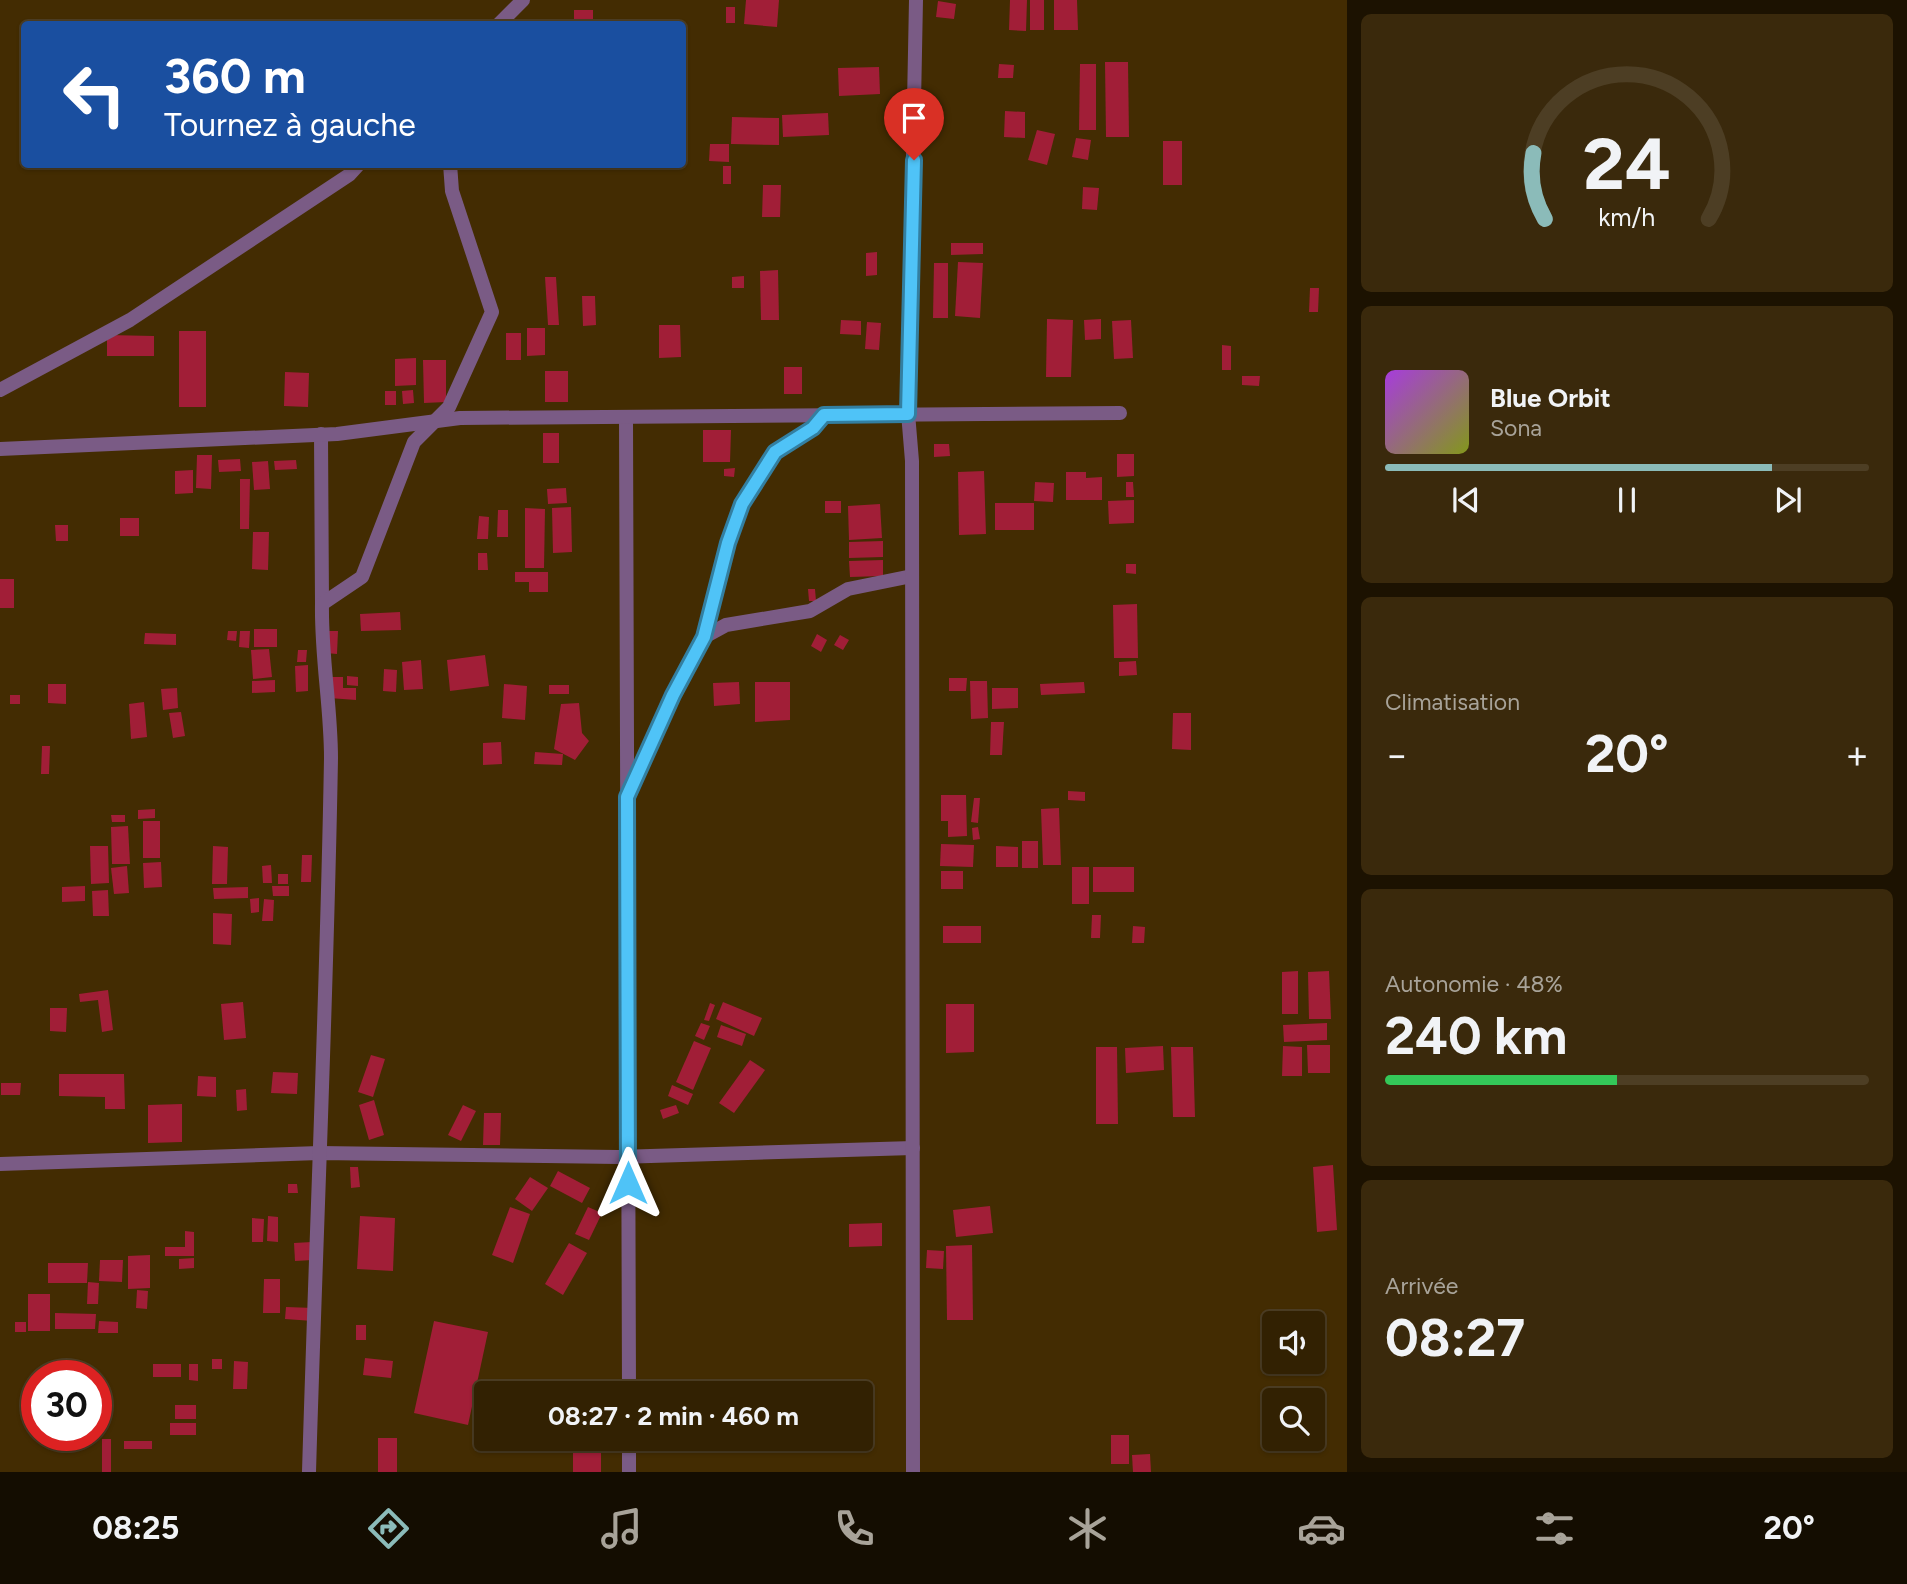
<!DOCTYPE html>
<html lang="fr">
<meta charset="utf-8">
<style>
body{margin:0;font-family:Figtree,sans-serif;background:#3a290c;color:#f1f3f6;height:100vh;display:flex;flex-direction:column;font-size:26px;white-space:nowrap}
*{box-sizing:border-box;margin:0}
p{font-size:23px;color:#a8a399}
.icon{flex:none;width:38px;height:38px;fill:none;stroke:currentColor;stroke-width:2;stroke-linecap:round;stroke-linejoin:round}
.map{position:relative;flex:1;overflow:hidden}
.drawer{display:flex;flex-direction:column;gap:14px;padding:14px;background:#1c1201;width:560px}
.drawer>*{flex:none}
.guide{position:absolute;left:21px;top:21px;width:665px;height:147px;border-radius:7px;box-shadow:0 2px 5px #0004,0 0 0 2px #4d3e24;background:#1a4fa0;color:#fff;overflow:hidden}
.fabs{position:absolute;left:1262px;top:1311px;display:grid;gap:14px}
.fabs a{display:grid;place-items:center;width:63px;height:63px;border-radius:7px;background:#322102;box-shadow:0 2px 5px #0004,0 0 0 2px #4d3e24;font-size:35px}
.speed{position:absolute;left:21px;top:1360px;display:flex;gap:14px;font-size:35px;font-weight:700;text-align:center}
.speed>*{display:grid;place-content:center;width:91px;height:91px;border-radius:50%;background:#322102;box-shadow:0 2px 5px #0004,0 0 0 2px #4d3e24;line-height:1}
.speed .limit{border:10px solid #d22;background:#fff;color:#111}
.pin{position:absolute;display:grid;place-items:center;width:60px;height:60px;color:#fff;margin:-72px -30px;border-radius:50% 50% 50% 0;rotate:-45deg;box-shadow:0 0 7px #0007}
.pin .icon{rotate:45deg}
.me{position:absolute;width:77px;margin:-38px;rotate:0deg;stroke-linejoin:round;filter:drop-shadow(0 0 5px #0008)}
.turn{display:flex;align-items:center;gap:24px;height:147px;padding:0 28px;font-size:32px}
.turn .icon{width:91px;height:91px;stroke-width:2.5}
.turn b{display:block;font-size:49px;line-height:60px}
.big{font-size:52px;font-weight:700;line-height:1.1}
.drawer .card{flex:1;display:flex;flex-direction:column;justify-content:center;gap:10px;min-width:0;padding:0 24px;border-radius:10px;background:#3a290c}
.drawer .dial{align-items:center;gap:0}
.dial svg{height:182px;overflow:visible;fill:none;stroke:#4d3e24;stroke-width:7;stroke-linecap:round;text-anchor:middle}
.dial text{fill:#f1f3f6;stroke:none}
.song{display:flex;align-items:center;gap:21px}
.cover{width:84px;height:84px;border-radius:10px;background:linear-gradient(135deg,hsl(280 70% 55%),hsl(70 70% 35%))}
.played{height:7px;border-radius:4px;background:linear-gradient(90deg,#8bbbb9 80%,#4d3e24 80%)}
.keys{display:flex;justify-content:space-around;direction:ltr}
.heat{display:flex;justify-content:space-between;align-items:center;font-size:38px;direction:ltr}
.charge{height:10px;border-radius:5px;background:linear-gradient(90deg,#34c759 48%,#4d3e24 0)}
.trip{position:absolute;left:474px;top:1381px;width:399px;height:70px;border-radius:7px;background:#322102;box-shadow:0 2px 5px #0004,0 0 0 2px #4d3e24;font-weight:700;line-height:70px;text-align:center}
.dock{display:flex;height:112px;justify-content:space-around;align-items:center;background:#140d01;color:#a8a399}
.dock .icon{width:49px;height:49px}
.dock .active{color:#8bbbb9}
.dock b{font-size:32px;color:#f1f3f6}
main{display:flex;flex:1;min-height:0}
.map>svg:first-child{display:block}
</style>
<main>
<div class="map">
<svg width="1347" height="1472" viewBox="0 0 1347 1472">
<rect width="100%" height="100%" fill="#432c02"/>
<g fill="#a11e37">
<polygon points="746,0 779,0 777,27 744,24"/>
<polygon points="1010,0 1027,0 1026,31 1009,30"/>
<rect x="1030" y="0" width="14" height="30"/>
<polygon points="1054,0 1077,0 1078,30 1054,30"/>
<polygon points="938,1 956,4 954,19 936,17"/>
<rect x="726" y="7" width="9" height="16"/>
<rect x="574" y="10" width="19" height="14"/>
<polygon points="1105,62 1128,62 1129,137 1106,137"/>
<polygon points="999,64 1014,65 1013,78 998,78"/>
<polygon points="1080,64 1096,64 1096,130 1079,130"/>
<polygon points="879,67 880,94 839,96 838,68"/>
<polygon points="1005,111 1025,112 1025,138 1004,137"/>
<polygon points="828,113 829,135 783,137 782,115"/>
<polygon points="732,117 779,118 779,145 731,144"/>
<polygon points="1037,130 1055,134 1047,165 1028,160"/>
<polygon points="1076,138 1091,140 1088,160 1072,157"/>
<rect x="1163" y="141" width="19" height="44"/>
<polygon points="710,144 729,144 729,162 709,161"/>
<rect x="630" y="164" width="51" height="4"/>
<rect x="723" y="166" width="8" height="18"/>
<polygon points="763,185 781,185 780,217 762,217"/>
<polygon points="1083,187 1099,188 1097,210 1082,209"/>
<polygon points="951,243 983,243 983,254 951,255"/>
<polygon points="877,252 877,275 866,276 866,253"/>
<polygon points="958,262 983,263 980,318 955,316"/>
<polygon points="934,263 948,263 948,318 933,318"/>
<polygon points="778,270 779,320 761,320 760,271"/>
<polygon points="744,276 744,288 732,288 732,277"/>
<polygon points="545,277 556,277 559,325 548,325"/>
<polygon points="1310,288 1319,288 1318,312 1309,312"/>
<polygon points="582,296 595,296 596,325 583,326"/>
<polygon points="1047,319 1073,320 1071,377 1046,377"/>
<polygon points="1101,319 1101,339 1085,340 1084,320"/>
<polygon points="841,320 861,321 861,335 840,334"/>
<polygon points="1131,320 1133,358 1114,359 1112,321"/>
<polygon points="867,322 881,323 879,350 865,349"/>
<polygon points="659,325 680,325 681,357 659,358"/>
<polygon points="527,328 545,328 545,355 527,356"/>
<rect x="179" y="331" width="27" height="76"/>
<rect x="506" y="333" width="15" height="27"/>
<polygon points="107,335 154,336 154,356 107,356"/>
<polygon points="1222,345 1231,346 1231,370 1222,370"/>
<polygon points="416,358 416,385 395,386 395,359"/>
<polygon points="423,360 446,360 446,402 424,403"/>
<rect x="784" y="367" width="18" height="27"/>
<rect x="545" y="371" width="23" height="31"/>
<polygon points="285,372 309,373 308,407 284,406"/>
<polygon points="1242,376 1260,376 1259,386 1242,385"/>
<polygon points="413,390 414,403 403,404 402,391"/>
<rect x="385" y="391" width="11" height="14"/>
<polygon points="703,430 731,430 730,462 703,462"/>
<rect x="543" y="433" width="16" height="30"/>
<polygon points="934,444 949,444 950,456 934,457"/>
<polygon points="1117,454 1134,454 1134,476 1117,477"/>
<polygon points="197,455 212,455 211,489 196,488"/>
<polygon points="240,459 241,471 219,472 218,460"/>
<polygon points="296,460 297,469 275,470 274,461"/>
<polygon points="268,461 270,489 254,490 252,462"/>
<polygon points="735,468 734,477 724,476 724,469"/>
<polygon points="193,470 193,493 175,494 175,471"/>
<polygon points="984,471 986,534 959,535 958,472"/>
<polygon points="1066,472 1086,472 1086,478 1102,477 1102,500 1066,500"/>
<polygon points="240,479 250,479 249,529 240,529"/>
<polygon points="1035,482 1054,483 1053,502 1034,501"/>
<polygon points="1126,482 1133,482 1134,497 1126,497"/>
<polygon points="566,488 567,503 548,504 547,489"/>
<polygon points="1134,500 1134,523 1109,524 1108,501"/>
<rect x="825" y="501" width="16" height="12"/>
<rect x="995" y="503" width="39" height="27"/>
<polygon points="880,504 882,538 849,540 848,506"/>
<polygon points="571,507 572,552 553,553 552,508"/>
<polygon points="525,508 545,509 544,568 525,568"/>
<polygon points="498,510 508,510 508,537 497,537"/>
<polygon points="479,516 489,517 488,539 477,539"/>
<rect x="120" y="518" width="19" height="18"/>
<polygon points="55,525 68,525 68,541 56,541"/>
<polygon points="253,532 269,532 268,570 252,569"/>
<polygon points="883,541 883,557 849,558 849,542"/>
<polygon points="478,553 487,553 488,570 478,570"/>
<polygon points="883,560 883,576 850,577 849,561"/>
<polygon points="1126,564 1136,564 1136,574 1126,573"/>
<polygon points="515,572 548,572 548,592 529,592 529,582 515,582"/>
<rect x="0" y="579" width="14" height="29"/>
<polygon points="808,589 815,589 816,601 809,601"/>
<polygon points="1137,604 1138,658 1114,658 1113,605"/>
<polygon points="400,612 401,630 361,631 360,614"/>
<rect x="254" y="629" width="23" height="18"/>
<polygon points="228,631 237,631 236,641 227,640"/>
<polygon points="240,631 250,631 249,648 239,647"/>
<polygon points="327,631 338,631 337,654 326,653"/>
<polygon points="145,633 176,634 176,645 144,644"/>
<polygon points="817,634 827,640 821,652 811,646"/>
<polygon points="840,635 849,640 843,650 834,645"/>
<polygon points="269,649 272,677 253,679 251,650"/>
<polygon points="298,650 307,650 306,662 297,662"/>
<polygon points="485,655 489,686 450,691 447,660"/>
<polygon points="421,660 423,689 404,690 402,662"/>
<polygon points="1136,661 1137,675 1119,676 1119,662"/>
<polygon points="308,665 308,691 296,692 295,666"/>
<polygon points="384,669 397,670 396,692 383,691"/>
<polygon points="347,676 358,677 358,686 347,685"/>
<polygon points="330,677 343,677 343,688 356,688 356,700 329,698"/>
<polygon points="949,678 967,678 966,691 949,691"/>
<polygon points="275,680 275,692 252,693 252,681"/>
<polygon points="970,681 987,681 988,718 971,719"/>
<polygon points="739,682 740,704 714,706 713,683"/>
<polygon points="755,682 790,682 790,720 755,722"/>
<polygon points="1084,682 1085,693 1041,695 1040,684"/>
<polygon points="48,684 66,684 66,704 48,703"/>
<polygon points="504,684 527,686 525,720 502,718"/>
<rect x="549" y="685" width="20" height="9"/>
<polygon points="177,688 178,708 163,710 161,689"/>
<polygon points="992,688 1018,688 1018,708 992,709"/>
<rect x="10" y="695" width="10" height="9"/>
<polygon points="144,702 147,737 131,739 129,704"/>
<polygon points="579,703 582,733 589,741 575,760 554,749 561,704"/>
<polygon points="181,712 185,736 173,738 169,713"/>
<polygon points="1173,713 1191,713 1191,750 1172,749"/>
<polygon points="991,722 1004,722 1002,755 990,755"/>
<polygon points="501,742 502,764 483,765 483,743"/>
<polygon points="42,746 50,746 49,774 41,774"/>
<polygon points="535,752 563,754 562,765 534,764"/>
<polygon points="1068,791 1085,792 1085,801 1068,800"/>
<polygon points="941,795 966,795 967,836 948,837 948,821 941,821"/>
<polygon points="974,798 980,798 978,823 971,822"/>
<polygon points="1059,808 1061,865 1043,865 1041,809"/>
<polygon points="155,809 155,818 138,819 138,810"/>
<polygon points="111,815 125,815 125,822 112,822"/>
<rect x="143" y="821" width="17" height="37"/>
<polygon points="128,826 130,864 112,864 111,827"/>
<polygon points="978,827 980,839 973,840 972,828"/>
<rect x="1022" y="841" width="16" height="27"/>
<polygon points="941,844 974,845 973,867 940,866"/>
<polygon points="90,846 108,846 109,883 91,884"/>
<polygon points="213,846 228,847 227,884 212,884"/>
<polygon points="996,846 1018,847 1018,867 996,867"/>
<polygon points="302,855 312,855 311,882 301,882"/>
<polygon points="161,862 162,887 144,888 143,863"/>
<polygon points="271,865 272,883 263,883 262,866"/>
<polygon points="127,866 129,893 114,894 111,868"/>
<rect x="1072" y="867" width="17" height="37"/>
<rect x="1093" y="867" width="41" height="25"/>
<rect x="941" y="871" width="22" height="18"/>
<rect x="278" y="874" width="10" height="10"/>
<polygon points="85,886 85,901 62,902 62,887"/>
<polygon points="272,886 289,886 289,896 273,896"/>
<polygon points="248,887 248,898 214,899 213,888"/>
<polygon points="108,890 109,916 93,916 92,891"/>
<polygon points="259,898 259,912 251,913 250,899"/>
<polygon points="264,899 274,900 273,921 262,921"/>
<polygon points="213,913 232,914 231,945 213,944"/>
<polygon points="1092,915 1101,915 1100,938 1091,938"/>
<rect x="943" y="926" width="38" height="17"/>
<polygon points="1133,926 1145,927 1144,943 1132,943"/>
<polygon points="1298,971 1298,1014 1282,1014 1282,972"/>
<polygon points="1329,971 1331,1019 1309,1019 1308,972"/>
<polygon points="108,990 113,1030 102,1032 98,1000 80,1002 79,994"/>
<polygon points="243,1002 246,1038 224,1040 221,1004"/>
<polygon points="723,1002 762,1018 754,1036 716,1019"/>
<polygon points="710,1003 715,1005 709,1021 704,1020"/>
<polygon points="946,1004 974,1004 974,1052 946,1053"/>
<polygon points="50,1008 67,1008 66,1032 50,1031"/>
<polygon points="701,1023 710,1026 704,1040 695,1036"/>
<polygon points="1327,1023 1327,1040 1284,1042 1283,1025"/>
<polygon points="721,1025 746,1034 742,1046 717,1037"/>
<polygon points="694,1041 711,1048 693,1090 676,1082"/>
<polygon points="1307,1045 1330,1045 1330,1073 1308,1073"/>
<polygon points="1163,1046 1164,1070 1126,1073 1125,1048"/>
<polygon points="1283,1046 1302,1047 1302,1076 1282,1076"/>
<polygon points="1096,1047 1117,1047 1118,1124 1096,1124"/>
<polygon points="1171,1047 1193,1047 1195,1117 1173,1117"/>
<polygon points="371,1055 385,1059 373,1097 358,1092"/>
<polygon points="750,1060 765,1070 734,1113 719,1103"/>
<polygon points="273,1072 298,1073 297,1094 271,1093"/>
<polygon points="59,1074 124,1074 125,1109 105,1109 105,1097 59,1096"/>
<polygon points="198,1076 216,1077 216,1097 197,1096"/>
<polygon points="1,1083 21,1083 20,1095 1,1095"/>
<polygon points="672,1085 693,1094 688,1105 668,1096"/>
<polygon points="246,1089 247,1110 237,1111 236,1090"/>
<polygon points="374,1100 384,1135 369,1140 359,1105"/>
<polygon points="182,1104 182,1142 148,1143 148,1105"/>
<polygon points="463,1105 476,1111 461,1141 448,1135"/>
<polygon points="676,1105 679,1113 663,1119 660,1110"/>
<polygon points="484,1113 501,1113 500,1145 483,1145"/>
<polygon points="1333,1165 1337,1230 1317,1232 1313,1167"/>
<polygon points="350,1167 358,1167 360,1187 351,1188"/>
<polygon points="558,1171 590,1188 582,1203 550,1186"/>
<polygon points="530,1177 548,1188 532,1211 515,1199"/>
<polygon points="288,1184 297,1184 298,1193 288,1193"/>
<polygon points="990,1206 993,1233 956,1237 953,1210"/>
<polygon points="510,1207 530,1214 513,1263 492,1255"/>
<polygon points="588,1207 602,1213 589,1240 575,1234"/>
<polygon points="268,1216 278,1217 278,1242 267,1241"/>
<polygon points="360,1216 395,1218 393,1271 357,1269"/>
<polygon points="252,1218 264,1219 263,1242 252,1242"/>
<polygon points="882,1223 882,1246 849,1247 849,1224"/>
<polygon points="185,1231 194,1232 194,1256 165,1256 165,1247 185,1247"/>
<polygon points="312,1242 313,1260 295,1261 294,1243"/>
<polygon points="569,1243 587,1253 563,1295 545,1284"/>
<polygon points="972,1245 973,1320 947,1320 946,1246"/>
<polygon points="927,1250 944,1251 943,1269 926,1268"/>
<polygon points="150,1255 150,1288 128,1289 128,1256"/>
<polygon points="194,1258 194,1268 179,1269 179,1259"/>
<polygon points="100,1260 123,1260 122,1282 99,1281"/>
<polygon points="48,1263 88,1263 87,1283 48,1283"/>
<polygon points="264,1279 280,1279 280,1313 263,1313"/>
<polygon points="88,1282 99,1283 98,1304 87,1304"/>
<polygon points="137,1290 148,1291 147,1309 136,1308"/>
<rect x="28" y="1294" width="22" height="37"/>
<polygon points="286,1307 314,1308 313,1321 285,1319"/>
<polygon points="55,1313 96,1314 95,1329 55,1329"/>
<polygon points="99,1321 118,1322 118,1333 98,1333"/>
<polygon points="434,1321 488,1332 468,1425 414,1413"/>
<rect x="15" y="1322" width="11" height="10"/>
<rect x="356" y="1325" width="10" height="15"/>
<polygon points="365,1358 393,1361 391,1378 363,1375"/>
<rect x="212" y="1359" width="10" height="10"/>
<polygon points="234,1361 248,1362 247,1389 233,1389"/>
<rect x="153" y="1364" width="28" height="13"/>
<polygon points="189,1364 198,1364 198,1381 189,1380"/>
<rect x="175" y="1405" width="21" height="14"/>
<rect x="170" y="1423" width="26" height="12"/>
<rect x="1111" y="1435" width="18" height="29"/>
<rect x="378" y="1438" width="19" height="34"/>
<rect x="573" y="1438" width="28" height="34"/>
<rect x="102" y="1439" width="9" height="33"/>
<rect x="124" y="1441" width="28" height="8"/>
<polygon points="1150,1454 1151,1472 1133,1472 1132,1455"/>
</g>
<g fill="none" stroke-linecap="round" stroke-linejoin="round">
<g stroke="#7a5b85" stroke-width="14">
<polyline points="499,24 523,0"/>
<polyline points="0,390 130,320 349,175 359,164"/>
<polyline points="626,417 629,1393"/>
<polyline points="321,434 322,604"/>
<polyline points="0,449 337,434 460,418 1120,413"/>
<polyline points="704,637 726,625 810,611 848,589 912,576"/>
<polyline points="630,789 673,695 704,637 728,543 742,504 775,452 813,428 824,415"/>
<polyline points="0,1164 319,1153 618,1157 913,1148"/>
<polyline points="629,1438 629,1472"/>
<path d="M309 1472C316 1234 327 996 331 758 331 707 321 656 322 604L362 577 414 442 449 407 492 312 452 191 450 164"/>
<polyline points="913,1472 912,461 908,413 916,0"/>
</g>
</g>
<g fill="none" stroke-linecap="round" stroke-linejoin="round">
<g stroke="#337fa1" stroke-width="18">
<polyline id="route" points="628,1183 627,797 673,695 704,637 728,543 742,504 775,452 813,428 824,415 908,414 914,160"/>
</g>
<use href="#route" stroke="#4fc3f7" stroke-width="12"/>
</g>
</svg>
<div class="fabs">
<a><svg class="icon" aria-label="sound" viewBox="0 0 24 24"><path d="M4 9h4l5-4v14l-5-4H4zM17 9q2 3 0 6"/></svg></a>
<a><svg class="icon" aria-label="search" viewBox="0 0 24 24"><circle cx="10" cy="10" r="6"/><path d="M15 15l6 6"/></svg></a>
</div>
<div class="speed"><div class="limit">30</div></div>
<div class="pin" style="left:914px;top:160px;background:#d93025"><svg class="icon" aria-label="arrive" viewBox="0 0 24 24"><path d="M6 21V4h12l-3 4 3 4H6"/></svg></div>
<svg class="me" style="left:628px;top:1183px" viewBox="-20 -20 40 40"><path d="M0-17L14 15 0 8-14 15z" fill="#4fc3f7" stroke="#fff" stroke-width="4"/></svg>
<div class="trip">08:27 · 2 min · 460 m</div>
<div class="guide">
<div class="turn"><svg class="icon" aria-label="left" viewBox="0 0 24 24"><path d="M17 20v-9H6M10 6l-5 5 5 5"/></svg><div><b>360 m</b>Tournez à gauche</div></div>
</div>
</div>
<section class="drawer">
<div class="card dial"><svg viewBox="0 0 100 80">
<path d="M14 69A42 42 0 1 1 86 69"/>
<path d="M14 69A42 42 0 0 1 9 40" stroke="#8bbbb9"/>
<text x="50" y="56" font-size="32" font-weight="700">24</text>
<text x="50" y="72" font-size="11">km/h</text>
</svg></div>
<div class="card">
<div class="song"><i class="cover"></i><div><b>Blue Orbit</b><p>Sona</p></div></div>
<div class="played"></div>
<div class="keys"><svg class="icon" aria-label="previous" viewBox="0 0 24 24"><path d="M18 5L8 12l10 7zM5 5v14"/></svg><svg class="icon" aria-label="pause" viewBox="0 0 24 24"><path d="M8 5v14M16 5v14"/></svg><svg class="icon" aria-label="next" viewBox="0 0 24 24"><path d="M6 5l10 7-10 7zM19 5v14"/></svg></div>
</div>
<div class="card"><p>Climatisation</p>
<div class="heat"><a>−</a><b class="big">20°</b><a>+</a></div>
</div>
<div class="card"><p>Autonomie · 48%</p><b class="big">240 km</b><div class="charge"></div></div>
<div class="card"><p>Arrivée</p><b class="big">08:27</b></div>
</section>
</main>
<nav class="dock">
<b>08:25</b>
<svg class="icon active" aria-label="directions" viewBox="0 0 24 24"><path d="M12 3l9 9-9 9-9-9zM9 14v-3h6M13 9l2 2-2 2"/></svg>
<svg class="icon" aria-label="music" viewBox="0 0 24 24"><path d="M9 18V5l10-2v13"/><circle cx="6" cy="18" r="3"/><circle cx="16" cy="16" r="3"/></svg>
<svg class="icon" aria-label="phone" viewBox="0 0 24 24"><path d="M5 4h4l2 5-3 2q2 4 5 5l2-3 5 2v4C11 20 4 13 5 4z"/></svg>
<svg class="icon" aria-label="climate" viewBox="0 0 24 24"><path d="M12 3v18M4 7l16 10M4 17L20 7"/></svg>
<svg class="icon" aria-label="car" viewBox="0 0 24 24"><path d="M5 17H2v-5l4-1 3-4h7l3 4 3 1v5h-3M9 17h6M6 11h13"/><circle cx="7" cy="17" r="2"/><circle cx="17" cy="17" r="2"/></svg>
<svg class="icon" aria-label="filters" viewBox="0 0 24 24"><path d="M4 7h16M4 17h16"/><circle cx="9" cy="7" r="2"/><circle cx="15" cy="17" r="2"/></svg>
<b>20°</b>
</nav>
